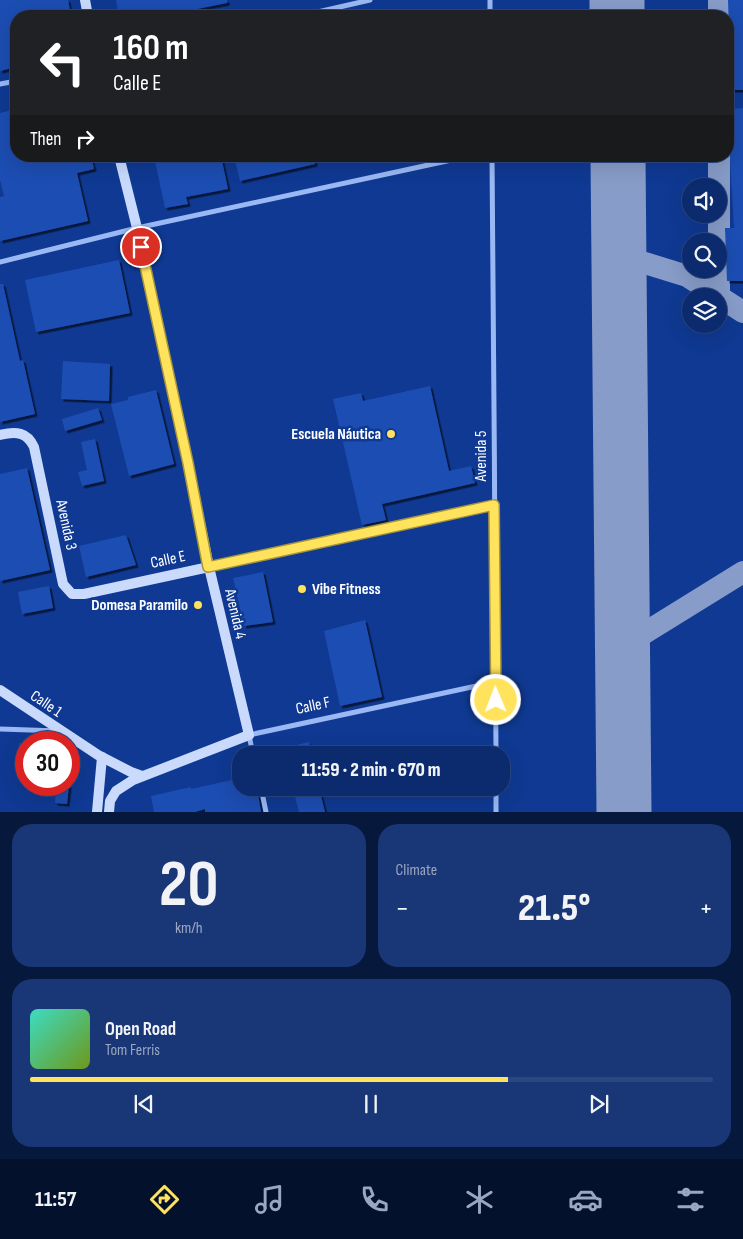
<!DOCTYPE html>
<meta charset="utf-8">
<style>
body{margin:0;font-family:"Sofia Sans Condensed",sans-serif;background:#193776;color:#f1f3f6;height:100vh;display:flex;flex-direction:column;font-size:19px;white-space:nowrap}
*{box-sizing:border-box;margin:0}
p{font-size:16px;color:#9aa7c2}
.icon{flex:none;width:28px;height:28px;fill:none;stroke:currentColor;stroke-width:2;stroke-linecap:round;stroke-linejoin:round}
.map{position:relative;height:812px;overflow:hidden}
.panel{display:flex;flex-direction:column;gap:12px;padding:12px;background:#06183c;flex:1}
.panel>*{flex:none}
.hud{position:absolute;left:10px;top:10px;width:724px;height:152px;border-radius:20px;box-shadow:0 5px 20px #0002,0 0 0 1px #2b4781;background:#202124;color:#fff;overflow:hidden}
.controls{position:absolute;left:682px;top:178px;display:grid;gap:10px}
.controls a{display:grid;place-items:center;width:45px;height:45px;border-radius:50%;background:#0b2b6e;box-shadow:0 5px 20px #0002,0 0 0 1px #2b4781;font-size:25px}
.speed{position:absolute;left:15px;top:731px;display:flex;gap:10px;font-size:25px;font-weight:700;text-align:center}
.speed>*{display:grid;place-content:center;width:65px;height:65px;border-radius:50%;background:#0b2b6e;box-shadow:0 5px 20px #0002,0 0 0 1px #2b4781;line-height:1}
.speed .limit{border:8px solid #d22;background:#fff;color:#111}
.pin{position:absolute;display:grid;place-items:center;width:42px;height:42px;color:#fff;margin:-21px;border:2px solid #fff;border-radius:50%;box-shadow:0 1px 5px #0007}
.me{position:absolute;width:55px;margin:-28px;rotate:359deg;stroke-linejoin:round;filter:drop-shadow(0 0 4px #0008)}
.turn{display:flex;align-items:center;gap:18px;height:105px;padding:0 20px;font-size:22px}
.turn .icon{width:65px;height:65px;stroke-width:2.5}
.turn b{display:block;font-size:35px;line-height:42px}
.then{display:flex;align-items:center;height:48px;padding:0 20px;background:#0003;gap:10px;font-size:19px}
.big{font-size:38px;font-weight:800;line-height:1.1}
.panel .tile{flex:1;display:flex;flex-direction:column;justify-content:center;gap:8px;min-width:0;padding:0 18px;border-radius:20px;background:#193776}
.panel .dial{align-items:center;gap:0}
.dial b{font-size:65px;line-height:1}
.song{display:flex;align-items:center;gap:15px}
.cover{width:60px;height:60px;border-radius:8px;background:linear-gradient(135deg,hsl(170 70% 55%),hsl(80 70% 35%))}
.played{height:5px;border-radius:2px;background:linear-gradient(90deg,#ffe35d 70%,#2b4781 70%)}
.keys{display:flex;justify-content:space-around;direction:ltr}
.heat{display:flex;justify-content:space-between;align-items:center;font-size:28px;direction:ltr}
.panel .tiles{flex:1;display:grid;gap:12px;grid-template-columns:1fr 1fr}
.tile:last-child{grid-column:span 2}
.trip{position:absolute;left:232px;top:746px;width:278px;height:50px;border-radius:20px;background:#0b2b6e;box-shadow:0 5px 20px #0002,0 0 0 1px #2b4781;font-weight:800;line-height:50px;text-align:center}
.tabs{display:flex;height:80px;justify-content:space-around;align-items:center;background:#04112c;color:#9aa7c2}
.tabs .icon{width:35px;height:35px}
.tabs .on{color:#ffe35d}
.tabs b{font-size:22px;color:#f1f3f6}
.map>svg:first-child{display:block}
</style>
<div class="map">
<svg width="743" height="812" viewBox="0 0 743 812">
<defs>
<filter id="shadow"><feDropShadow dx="2.5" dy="2.5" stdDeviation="0" flood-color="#0009"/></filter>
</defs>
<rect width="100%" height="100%" fill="#0f3992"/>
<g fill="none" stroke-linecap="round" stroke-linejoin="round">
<g stroke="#879cc8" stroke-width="22">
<polyline points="719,16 719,0"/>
<polyline points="719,241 719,156"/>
<polyline points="619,255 687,276 743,312"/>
<polyline points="719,269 719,296"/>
<polyline points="622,647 743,572"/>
</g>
<g stroke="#879cc8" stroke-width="55">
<polyline points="617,0 617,16"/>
<polyline points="618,156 624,812"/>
</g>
</g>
<g fill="#1c4eb2" filter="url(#shadow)">
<polygon points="0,0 68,0 71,16 16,16 16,67 0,71"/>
<polygon points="116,0 227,0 227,3 162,16 119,16"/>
<polygon points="728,0 743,0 743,90 731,90"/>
<polygon points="743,108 743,281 727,281 725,228 734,228 728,124 732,124 732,109"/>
<polygon points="16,109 16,156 91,156 94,169 77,173 88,221 0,241 0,197 4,196 0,180 0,113"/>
<polygon points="154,156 221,156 228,189 186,197 188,204 165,208"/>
<polygon points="234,156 314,156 315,164 240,181"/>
<polygon points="119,260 130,313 36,332 25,280"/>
<polygon points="0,284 3,284 20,361 23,360 35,414 0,422"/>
<polygon points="63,361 110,364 109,401 61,399"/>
<polygon points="430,386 449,471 471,466 475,483 382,504 386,520 362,525 333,399 361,393 363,401"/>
<polygon points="156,390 174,464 129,476 111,404 128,400 128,397"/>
<polygon points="98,408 102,420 65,431 62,419"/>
<polygon points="95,439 104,481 82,486 78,472 87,470 81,442"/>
<polygon points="27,468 50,570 0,581 0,474"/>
<polygon points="126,535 136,565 86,577 79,546"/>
<polygon points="263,572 273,622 244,626 233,578"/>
<polygon points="49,586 53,608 22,614 18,592"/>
<polygon points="365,620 382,697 340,706 324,631"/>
<polygon points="309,742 312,755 286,755 284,748"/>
<polygon points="19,743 26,744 26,767 16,766"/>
<polygon points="241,778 241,788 257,788 261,812 205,812 205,809 195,812 154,812 151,796 191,787 191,789"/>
<polygon points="56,785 69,785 67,804 55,803"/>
<polygon points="293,788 319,788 325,812 299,812"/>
</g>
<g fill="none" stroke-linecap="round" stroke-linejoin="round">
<g stroke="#9ab8f4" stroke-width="5">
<polyline points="490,0 490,16"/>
<polyline points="300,16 370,0"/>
<polyline points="0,84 16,81"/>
<path d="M492 156C495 356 494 555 496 755"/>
<polyline points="0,262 137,228 470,156"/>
<polyline points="209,567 494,505"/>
<polyline points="0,729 59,731"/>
<polyline points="253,755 249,735 495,682"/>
<polyline points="261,788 266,812"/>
<polyline points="496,788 496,812"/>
</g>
<g stroke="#cadafd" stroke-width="10">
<polyline points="85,0 88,16"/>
<path d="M0 435C16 431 27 432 34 447L63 584 72 594H84L209 567"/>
<polyline points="0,690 98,755 131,772 142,776"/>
<polyline points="97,812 102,757"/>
<polyline points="109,812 110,801 116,791 133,780 249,735 209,567 188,463 137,228 119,156"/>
</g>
</g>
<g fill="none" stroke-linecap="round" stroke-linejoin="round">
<g stroke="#a6943c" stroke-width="12">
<polyline id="route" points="141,247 188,463 208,567 494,505 496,700"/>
</g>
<use href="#route" stroke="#ffe35d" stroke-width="9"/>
</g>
<g fill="#ffe35d" stroke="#0f3992" stroke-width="2">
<circle cx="391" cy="434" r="5"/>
<circle cx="302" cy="589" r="5"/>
<circle cx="198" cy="605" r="5"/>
</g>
<g text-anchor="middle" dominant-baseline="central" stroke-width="5" stroke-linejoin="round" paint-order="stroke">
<g font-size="16" font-weight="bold" fill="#fff" stroke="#0f3992" text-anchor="end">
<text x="381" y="434">Escuela Náutica</text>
<text x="312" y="589" text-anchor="start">Vibe Fitness</text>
<text x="188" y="605">Domesa Paramilo</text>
</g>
<g font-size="16" fill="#fff" stroke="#0f3992">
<text transform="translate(481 456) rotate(-90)">Avenida 5</text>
<text transform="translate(66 525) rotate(78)">Avenida 3</text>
<text transform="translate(168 560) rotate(-12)">Calle E</text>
<text transform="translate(235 614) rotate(77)">Avenida 4</text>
<text transform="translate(46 704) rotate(34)">Calle 1</text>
<text transform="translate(313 706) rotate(-12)">Calle F</text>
</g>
</g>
</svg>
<div class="controls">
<a><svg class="icon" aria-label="sound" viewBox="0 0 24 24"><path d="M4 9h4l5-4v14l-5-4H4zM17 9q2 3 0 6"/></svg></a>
<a><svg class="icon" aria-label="search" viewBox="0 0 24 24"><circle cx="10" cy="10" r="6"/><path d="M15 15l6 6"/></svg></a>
<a><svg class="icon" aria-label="layers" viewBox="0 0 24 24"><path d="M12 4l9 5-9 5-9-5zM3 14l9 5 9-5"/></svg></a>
</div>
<div class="speed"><div class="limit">30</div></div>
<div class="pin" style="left:141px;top:247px;background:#d93025"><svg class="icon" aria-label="arrive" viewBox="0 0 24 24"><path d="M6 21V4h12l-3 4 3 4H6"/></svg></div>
<svg class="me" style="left:496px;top:700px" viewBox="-20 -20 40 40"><circle r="17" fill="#ffe35d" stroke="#fff" stroke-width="3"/><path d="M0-11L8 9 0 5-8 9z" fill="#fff"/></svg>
<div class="trip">11:59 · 2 min · 670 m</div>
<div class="hud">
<div class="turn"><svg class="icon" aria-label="left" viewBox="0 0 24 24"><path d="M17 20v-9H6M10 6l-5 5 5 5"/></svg><div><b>160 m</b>Calle E</div></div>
<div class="then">Then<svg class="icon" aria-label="right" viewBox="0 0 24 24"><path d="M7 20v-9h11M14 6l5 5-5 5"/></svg></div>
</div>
</div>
<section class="panel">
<div class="tiles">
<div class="tile dial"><b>20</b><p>km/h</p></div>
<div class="tile"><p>Climate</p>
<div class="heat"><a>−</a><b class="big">21.5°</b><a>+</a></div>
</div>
<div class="tile">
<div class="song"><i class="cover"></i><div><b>Open Road</b><p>Tom Ferris</p></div></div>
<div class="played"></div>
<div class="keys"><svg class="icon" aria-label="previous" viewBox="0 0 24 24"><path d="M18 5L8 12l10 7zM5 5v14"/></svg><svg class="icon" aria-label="pause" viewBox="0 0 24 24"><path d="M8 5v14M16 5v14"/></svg><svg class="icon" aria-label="next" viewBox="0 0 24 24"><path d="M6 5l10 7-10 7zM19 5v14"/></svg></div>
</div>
</div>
</section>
<nav class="tabs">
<b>11:57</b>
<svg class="icon on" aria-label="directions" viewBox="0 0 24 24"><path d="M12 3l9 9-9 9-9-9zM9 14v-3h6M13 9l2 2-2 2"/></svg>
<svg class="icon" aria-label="music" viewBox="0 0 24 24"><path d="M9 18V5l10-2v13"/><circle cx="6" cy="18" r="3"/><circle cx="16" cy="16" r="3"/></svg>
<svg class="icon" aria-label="phone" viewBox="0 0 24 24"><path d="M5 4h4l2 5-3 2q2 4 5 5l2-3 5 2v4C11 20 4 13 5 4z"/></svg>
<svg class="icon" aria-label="climate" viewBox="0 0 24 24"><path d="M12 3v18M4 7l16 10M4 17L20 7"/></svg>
<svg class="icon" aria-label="car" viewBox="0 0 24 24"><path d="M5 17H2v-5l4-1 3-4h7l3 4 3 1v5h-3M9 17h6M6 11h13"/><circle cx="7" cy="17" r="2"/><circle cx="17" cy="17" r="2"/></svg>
<svg class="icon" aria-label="filters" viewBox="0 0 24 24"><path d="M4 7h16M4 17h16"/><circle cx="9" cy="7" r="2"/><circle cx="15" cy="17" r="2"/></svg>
</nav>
